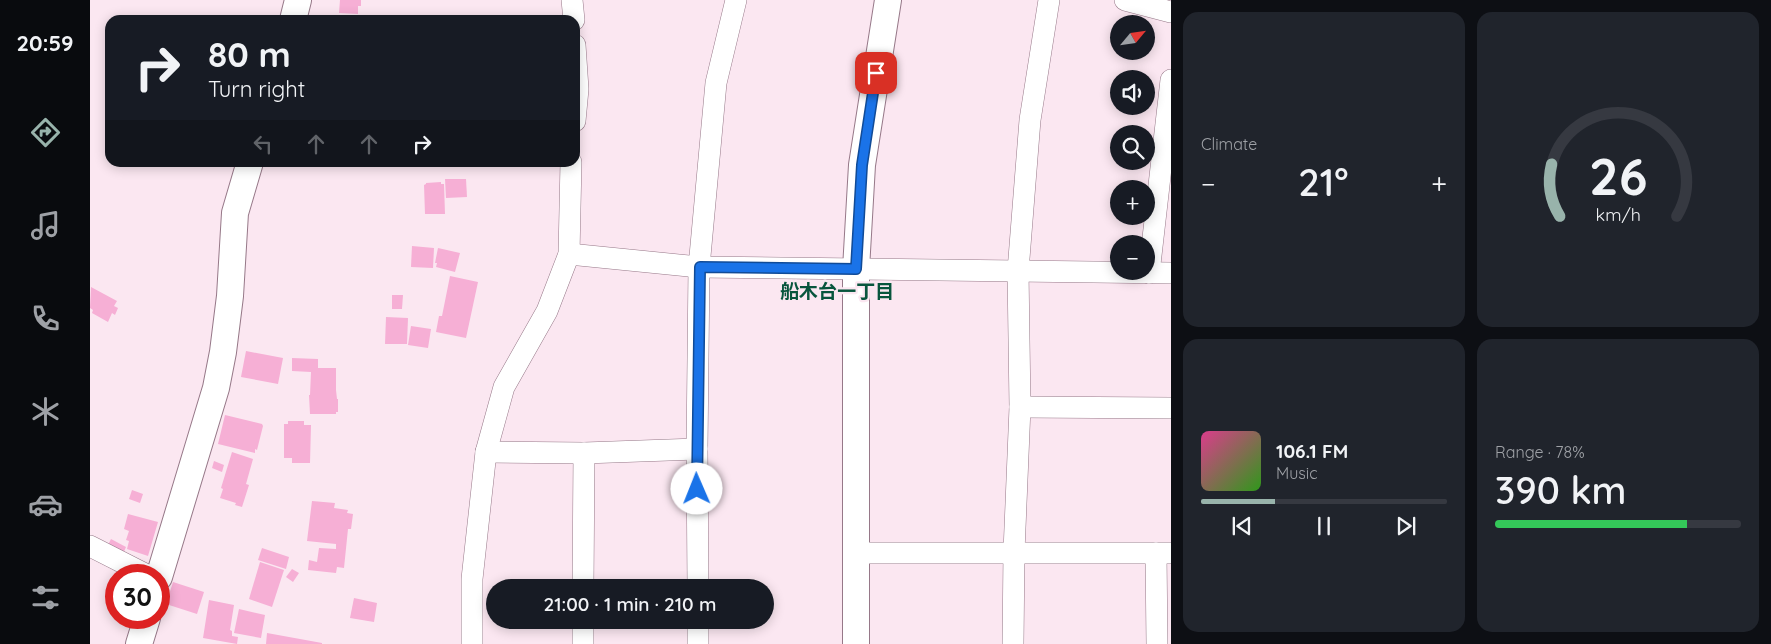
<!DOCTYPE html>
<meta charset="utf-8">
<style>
body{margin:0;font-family:Quicksand,"Noto Sans JP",sans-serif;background:#20242c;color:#f1f3f6;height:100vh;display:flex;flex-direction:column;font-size:19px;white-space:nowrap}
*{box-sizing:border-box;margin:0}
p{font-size:16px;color:#9ea1a6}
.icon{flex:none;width:28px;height:28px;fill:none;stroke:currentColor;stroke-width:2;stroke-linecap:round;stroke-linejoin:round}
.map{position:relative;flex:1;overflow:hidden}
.details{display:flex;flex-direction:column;gap:12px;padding:12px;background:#0d0f14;width:600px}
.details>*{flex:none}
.top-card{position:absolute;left:15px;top:15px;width:475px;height:152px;border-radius:15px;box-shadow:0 2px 12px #0003;background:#171b24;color:#f1f3f6;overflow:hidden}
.needle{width:32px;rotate:61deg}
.fabs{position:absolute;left:1020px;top:15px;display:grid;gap:10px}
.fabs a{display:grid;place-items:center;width:45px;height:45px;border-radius:50%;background:#171b24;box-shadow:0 2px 12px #0003;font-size:25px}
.speed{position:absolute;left:15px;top:564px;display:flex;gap:10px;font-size:25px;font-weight:700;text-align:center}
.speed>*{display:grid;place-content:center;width:65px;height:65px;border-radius:50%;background:#171b24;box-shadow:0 2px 12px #0003;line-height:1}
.speed .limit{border:8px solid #d22;background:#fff;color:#111}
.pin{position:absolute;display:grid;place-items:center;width:42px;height:42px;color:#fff;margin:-21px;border-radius:10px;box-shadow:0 2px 8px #0006}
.me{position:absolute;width:55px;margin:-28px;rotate:359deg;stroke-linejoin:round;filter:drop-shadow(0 0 4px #0008)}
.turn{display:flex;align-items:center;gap:18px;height:105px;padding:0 20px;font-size:22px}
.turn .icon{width:65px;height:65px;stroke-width:2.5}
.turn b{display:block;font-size:35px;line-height:42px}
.lanes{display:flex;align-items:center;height:48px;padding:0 20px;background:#0003;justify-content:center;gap:25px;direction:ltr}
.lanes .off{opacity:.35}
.big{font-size:38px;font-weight:600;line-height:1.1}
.details .card{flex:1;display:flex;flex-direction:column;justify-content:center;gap:8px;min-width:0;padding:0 18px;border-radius:15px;background:#20242c}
.details .dial{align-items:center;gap:0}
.dial svg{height:130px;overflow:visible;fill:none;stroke:#363941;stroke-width:7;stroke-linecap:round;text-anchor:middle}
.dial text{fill:#f1f3f6;stroke:none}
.song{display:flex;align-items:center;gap:15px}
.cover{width:60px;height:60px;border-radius:8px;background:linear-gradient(135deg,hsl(330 70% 55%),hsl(110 70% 35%))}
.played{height:5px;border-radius:2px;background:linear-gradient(90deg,#98b3ab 30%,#363941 30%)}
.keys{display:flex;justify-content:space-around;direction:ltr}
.heat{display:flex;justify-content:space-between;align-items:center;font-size:28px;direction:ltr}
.charge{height:8px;border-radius:4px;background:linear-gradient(90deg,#34c759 78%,#363941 0)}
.details .tiles{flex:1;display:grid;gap:12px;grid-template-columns:repeat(2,1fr)}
.trip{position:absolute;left:396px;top:579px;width:288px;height:50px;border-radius:25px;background:#171b24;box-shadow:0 2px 12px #0003;font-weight:600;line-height:50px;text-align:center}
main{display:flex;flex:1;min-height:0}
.tabs{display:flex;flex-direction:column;width:90px;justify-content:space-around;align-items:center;background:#090b0e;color:#9ea1a6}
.tabs .icon{width:35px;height:35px}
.tabs .on{color:#98b3ab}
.tabs b{font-size:22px;color:#f1f3f6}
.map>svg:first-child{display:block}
</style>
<main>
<nav class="tabs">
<b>20:59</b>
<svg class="icon on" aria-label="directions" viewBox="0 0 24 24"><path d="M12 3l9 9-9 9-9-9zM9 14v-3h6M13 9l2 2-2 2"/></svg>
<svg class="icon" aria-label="music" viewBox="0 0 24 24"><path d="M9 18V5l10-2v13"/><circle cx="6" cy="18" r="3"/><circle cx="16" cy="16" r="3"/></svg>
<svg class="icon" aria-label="phone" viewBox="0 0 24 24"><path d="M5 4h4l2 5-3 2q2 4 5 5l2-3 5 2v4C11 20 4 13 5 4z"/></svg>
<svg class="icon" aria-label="climate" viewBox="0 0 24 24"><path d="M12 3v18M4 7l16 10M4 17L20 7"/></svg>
<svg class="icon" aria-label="car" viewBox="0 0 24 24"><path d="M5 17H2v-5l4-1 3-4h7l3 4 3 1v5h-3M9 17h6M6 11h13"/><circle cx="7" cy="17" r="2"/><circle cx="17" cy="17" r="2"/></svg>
<svg class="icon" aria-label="filters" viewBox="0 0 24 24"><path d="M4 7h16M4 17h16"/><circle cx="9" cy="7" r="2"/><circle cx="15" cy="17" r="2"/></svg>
</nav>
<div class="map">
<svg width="1081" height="644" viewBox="0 0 1081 644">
<rect width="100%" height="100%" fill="#fbe7f1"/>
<g fill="#f6afd5">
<polygon points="250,0 271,0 271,6 268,6 268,14 249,13"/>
<polygon points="355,179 376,179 377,197 356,198"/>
<polygon points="351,182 351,184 354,184 355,214 335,214 334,185 336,184 336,183"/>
<polygon points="322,246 344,248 343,268 321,267"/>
<polygon points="348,248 370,253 365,272 346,267 347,263 345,263"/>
<polygon points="360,276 388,282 376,338 346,332 349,316 352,316"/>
<polygon points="1,287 27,301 24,306 28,308 25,315 22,313 18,322 2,313 3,310 0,308"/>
<polygon points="302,295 313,295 312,309 302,309"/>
<polygon points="296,317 318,318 317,344 295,344"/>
<polygon points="321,326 341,329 338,348 318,345"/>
<polygon points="156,351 193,358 188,384 151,377"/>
<polygon points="202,358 228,359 228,368 246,368 246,390 247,399 248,399 248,412 246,412 246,414 220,414 219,395 220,395 221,372 202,371"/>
<polygon points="135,415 172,424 173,426 167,450 165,449 165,453 128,444"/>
<polygon points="198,421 214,421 214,425 221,425 220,463 202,463 202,458 194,458 194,424 198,424"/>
<polygon points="142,452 163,459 156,484 159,485 152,507 145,505 146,503 130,498 133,489 131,488"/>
<polygon points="124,461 134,465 132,472 122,468"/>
<polygon points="42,490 53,494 50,503 39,499"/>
<polygon points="222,501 245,503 244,508 258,510 257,513 263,514 261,529 258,529 254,568 247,567 246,573 218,570 219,560 227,562 229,548 246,549 246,544 217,541"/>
<polygon points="38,514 68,522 58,556 37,549 39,541 36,540 39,531 34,529"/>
<polygon points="21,539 36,547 33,554 17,547"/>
<polygon points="172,548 199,557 196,569 168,560"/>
<polygon points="170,562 194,570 182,607 159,599"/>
<polygon points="202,569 209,573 203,582 196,577"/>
<polygon points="83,582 114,592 107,614 76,604"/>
<polygon points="264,598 287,603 284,622 260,618"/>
<polygon points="119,600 144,605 140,630 142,631 142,636 148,637 147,644 113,638"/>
<polygon points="149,609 175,615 171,638 144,633"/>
<polygon points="177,633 232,643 232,644 176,644"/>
</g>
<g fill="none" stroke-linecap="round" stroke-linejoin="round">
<g stroke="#967888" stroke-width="22">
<g id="minor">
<polyline points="482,0 484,20"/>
<polyline points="1035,0 1081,12"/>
<polyline points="485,45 488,89 485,121"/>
<polyline points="479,254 609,267 1081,273"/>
<polyline points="1059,273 1081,80"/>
<polyline points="930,407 1081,408"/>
<polyline points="396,452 494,453 607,449"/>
<polyline points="0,546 57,575"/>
<polyline points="766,553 1081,553"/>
<polyline points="1066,553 1067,644"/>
<polyline points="493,588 494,453"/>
<polyline points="608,588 607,449 609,267 626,83 646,0"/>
<polyline points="608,620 608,644"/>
<polyline points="382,644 382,579 396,452 414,387 457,311 479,254 481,162"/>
<polyline points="493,644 493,620"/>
<polyline points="923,644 924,552 930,407 928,271 940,120 959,0"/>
</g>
</g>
<g stroke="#967888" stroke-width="28">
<g id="tertiary">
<polyline points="203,20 208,0"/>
<polyline points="69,577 126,388 133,352 140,296 145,213 160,162"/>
<polyline points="49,644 57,618"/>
<polyline points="766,644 766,269 772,165 798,0"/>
</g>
</g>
<use href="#minor" stroke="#fff" stroke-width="21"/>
<use href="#tertiary" stroke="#fff" stroke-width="26"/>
</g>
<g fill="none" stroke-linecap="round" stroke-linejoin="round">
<g stroke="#114b97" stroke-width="12">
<polyline id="route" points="607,489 610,267 766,269 772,165 786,73"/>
</g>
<use href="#route" stroke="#1a73e8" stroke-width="9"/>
</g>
<g text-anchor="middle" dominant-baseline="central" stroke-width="4.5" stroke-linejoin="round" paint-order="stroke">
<g font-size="19" font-weight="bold" fill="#08553d" stroke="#fbe7f1">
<text x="747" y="291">船木台一丁目</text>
</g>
</g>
</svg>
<div class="fabs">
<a><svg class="needle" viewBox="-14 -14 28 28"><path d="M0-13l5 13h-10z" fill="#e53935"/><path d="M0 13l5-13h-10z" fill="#9ea1a6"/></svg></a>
<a><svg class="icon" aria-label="sound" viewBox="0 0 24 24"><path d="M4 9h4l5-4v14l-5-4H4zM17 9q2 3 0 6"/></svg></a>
<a><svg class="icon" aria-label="search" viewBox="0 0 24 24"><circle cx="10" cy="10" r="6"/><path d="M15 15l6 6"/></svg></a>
<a>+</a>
<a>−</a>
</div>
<div class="speed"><div class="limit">30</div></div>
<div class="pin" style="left:786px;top:73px;background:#d93025"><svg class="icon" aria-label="arrive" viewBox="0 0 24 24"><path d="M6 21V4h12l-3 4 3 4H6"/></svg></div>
<svg class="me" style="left:607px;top:489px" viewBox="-20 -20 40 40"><circle r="19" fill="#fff"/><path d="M0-13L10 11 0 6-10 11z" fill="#1a73e8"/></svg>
<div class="trip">21:00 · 1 min · 210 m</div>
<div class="top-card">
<div class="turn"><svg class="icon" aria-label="right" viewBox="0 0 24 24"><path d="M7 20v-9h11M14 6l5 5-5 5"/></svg><div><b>80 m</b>Turn right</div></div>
<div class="lanes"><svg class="icon off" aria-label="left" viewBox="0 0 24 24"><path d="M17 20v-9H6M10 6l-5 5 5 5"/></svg><svg class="icon off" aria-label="ahead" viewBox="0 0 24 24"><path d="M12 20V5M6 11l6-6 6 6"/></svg><svg class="icon off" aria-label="ahead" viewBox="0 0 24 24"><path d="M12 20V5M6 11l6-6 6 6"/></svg><svg class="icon" aria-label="right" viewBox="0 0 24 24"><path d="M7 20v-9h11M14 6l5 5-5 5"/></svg></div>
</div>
</div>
<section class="details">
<div class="tiles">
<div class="card"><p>Climate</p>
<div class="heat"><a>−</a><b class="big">21°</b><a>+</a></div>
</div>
<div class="card dial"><svg viewBox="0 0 100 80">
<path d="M14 69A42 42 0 1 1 86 69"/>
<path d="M14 69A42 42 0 0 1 9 37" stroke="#98b3ab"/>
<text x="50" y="56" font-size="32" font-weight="700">26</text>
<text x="50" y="72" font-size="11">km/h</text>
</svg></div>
<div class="card">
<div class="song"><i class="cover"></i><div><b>106.1 FM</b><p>Music</p></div></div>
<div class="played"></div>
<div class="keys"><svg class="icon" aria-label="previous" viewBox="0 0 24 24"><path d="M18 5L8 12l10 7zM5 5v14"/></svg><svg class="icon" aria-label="pause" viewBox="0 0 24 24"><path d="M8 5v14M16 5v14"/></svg><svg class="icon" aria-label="next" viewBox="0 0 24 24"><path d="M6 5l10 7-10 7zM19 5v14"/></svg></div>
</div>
<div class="card"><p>Range · 78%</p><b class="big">390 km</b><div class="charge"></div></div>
</div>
</section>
</main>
